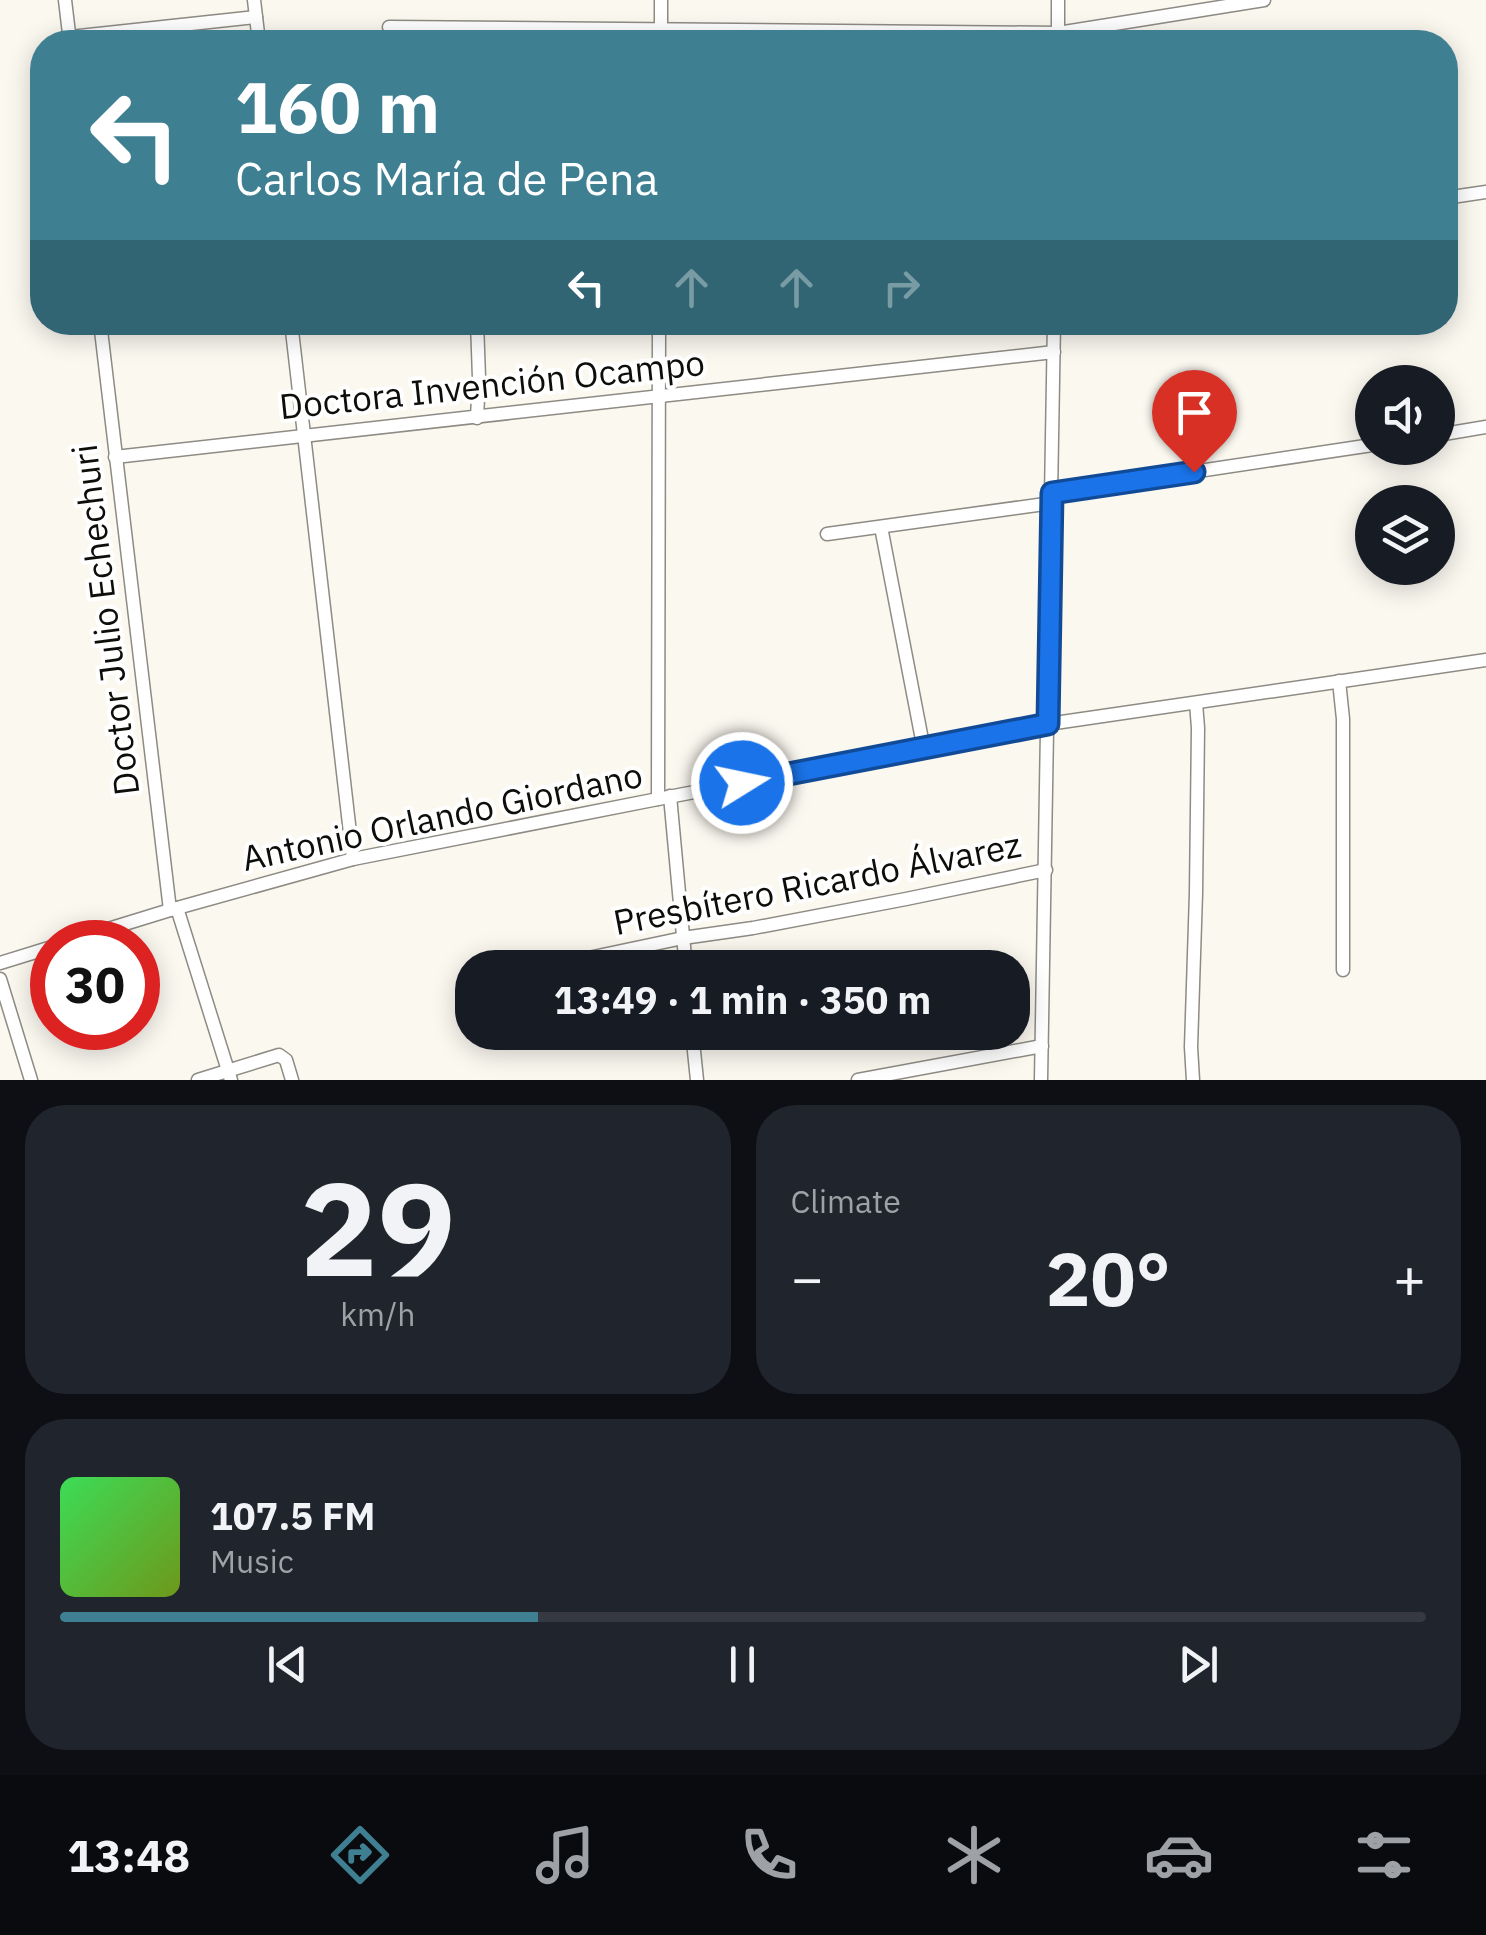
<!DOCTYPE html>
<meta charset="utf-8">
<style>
body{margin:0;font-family:"IBM Plex Sans",sans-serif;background:#20242c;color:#f1f3f6;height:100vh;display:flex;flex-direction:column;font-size:38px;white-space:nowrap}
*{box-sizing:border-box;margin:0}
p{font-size:32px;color:#9ea1a6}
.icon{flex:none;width:55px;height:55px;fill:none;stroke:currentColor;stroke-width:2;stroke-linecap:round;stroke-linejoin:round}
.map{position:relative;height:1080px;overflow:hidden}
.drawer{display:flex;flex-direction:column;gap:25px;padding:25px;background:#0d0f14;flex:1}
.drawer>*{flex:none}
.guide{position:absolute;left:30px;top:30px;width:1428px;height:305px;border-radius:40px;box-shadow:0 5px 25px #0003;background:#3e7f92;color:#fff;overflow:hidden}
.buttons{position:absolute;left:1355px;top:365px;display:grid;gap:20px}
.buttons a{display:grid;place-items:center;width:100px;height:100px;border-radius:50%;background:#171b24;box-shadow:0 5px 25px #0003;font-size:50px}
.speed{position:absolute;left:30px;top:920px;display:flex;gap:20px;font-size:50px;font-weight:700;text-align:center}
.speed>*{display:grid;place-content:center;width:130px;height:130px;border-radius:50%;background:#171b24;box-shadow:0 5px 25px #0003;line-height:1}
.speed .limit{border:15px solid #d22;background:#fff;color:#111}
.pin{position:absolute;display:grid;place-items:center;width:85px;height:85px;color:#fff;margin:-102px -42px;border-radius:50% 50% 50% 0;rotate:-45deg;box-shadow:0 0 10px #0007}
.pin .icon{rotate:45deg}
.me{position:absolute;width:110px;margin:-55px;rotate:80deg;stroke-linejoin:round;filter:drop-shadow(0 0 8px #0008)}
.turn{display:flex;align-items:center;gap:35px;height:210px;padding:0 40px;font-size:45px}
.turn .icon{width:130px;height:130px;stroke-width:2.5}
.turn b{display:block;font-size:70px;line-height:85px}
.lanes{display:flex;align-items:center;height:95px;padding:0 40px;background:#0003;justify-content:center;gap:50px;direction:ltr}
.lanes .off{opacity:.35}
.big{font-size:75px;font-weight:700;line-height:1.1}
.drawer .tile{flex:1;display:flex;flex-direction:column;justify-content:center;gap:15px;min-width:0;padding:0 35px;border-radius:40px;background:#20242c}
.drawer .dial{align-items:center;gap:0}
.dial b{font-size:130px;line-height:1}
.song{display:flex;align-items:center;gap:30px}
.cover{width:120px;height:120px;border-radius:15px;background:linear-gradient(135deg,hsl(130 70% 55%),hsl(80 70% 35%))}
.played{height:10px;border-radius:5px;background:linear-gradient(90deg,#3e7f92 35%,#363941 35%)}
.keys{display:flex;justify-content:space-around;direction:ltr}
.heat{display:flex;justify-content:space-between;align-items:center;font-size:55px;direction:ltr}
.drawer .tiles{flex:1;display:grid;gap:25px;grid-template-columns:1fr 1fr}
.tile:last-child{grid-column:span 2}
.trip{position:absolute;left:455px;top:950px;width:575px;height:100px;border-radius:40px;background:#171b24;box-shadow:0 5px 25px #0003;font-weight:700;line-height:100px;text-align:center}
.menu{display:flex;height:160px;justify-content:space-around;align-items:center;background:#090b0e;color:#9ea1a6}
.menu .icon{width:70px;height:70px}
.menu .on{color:#3e7f92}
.menu b{font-size:45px;color:#f1f3f6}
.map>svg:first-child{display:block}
</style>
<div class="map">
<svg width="1486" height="1080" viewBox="0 0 1486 1080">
<rect width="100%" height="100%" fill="#fbf8f0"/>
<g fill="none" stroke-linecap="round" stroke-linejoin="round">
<g stroke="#8d8b84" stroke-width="15">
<g id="minor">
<polyline points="65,0 70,42"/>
<polyline points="254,0 259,42"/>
<polyline points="389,27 1058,33 1264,0"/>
<polyline points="70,37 256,17"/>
<polyline points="661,42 661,0"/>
<polyline points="1058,42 1058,0"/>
<polyline points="1445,198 1486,192"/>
<polyline points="100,322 170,910"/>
<polyline points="291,322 353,859"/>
<polyline points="477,418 479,378 477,322"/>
<polyline points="1438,435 1486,427"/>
<polyline points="115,457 1054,352"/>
<polyline points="1052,493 1372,445"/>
<polyline points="881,527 924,750"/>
<polyline points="827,534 1052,503"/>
<polyline points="1339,681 1343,719 1343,970"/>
<polyline points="670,796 686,968"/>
<polyline points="658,799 659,322"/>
<polyline points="177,908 231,1080"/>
<polyline points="66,942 170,910 353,859 658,799 1048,724 1486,660"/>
<polyline points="0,963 52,947"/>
<polyline points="541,968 683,938 753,928 906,899 1046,870"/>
<polyline points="0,979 31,1080"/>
<polyline points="692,1032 697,1080"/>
<polyline points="198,1080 279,1055 286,1060 292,1080"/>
<polyline points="858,1080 1042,1046"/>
<polyline points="1041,1080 1054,322"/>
<polyline points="1193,1080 1191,1047 1196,893 1198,728 1196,703"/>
</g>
</g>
<use href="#minor" stroke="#fff" stroke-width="12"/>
</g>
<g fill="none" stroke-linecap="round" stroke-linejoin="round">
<g stroke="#114b97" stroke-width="25">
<polyline id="route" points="742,783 1048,724 1052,493 1194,472"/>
</g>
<use href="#route" stroke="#1a73e8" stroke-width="18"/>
</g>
<g text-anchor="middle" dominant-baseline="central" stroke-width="8" stroke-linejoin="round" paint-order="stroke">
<g font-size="35" fill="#0d0d0a" stroke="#fff">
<text transform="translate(492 384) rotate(-6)">Doctora Invención Ocampo</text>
<text transform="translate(105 620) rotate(-97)">Doctor Julio Echechuri</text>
<text transform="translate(442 816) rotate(-12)">Antonio Orlando Giordano</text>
<text transform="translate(817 883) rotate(-11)">Presbítero Ricardo Álvarez</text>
</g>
</g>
</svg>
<div class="buttons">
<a><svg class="icon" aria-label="sound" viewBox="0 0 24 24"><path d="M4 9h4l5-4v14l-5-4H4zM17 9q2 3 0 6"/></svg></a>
<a><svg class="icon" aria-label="layers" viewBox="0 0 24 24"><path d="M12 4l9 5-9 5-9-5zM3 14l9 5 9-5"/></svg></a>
</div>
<div class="speed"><div class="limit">30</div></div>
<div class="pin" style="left:1194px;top:472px;background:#d93025"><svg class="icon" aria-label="arrive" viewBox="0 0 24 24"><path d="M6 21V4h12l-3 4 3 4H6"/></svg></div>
<svg class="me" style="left:742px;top:783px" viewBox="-20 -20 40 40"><circle r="17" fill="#1a73e8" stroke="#fff" stroke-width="3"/><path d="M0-11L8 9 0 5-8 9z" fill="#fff"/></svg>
<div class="trip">13:49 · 1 min · 350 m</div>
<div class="guide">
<div class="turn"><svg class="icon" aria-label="left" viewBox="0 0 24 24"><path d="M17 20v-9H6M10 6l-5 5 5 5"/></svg><div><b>160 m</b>Carlos María de Pena</div></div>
<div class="lanes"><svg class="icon" aria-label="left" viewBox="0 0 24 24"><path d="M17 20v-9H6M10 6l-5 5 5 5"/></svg><svg class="icon off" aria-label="ahead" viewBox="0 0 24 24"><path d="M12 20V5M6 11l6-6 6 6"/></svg><svg class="icon off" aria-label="ahead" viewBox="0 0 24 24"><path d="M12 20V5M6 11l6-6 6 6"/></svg><svg class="icon off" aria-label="right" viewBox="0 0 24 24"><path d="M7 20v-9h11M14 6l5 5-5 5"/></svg></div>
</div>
</div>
<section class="drawer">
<div class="tiles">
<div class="tile dial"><b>29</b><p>km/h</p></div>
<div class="tile"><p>Climate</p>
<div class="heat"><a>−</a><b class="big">20°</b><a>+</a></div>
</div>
<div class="tile">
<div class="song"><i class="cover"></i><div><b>107.5 FM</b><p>Music</p></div></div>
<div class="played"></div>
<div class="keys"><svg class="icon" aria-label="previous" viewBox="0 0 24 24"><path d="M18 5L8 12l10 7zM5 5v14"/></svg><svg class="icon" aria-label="pause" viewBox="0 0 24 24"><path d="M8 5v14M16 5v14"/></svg><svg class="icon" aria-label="next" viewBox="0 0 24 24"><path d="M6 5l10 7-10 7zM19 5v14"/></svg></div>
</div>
</div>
</section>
<nav class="menu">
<b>13:48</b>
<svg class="icon on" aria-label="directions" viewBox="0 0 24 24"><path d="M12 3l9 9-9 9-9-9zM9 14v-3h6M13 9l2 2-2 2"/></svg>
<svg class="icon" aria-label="music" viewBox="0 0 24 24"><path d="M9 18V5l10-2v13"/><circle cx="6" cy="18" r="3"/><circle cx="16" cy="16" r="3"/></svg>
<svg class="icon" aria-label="phone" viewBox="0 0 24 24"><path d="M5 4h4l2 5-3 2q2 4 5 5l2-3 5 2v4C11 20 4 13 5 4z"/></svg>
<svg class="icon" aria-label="climate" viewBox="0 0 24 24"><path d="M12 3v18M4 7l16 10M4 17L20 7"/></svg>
<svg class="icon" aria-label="car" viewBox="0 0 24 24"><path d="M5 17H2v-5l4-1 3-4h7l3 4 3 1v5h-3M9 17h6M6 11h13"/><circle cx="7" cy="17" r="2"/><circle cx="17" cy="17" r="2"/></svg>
<svg class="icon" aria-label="filters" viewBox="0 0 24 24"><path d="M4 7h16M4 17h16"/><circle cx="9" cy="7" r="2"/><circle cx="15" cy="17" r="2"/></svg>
</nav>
